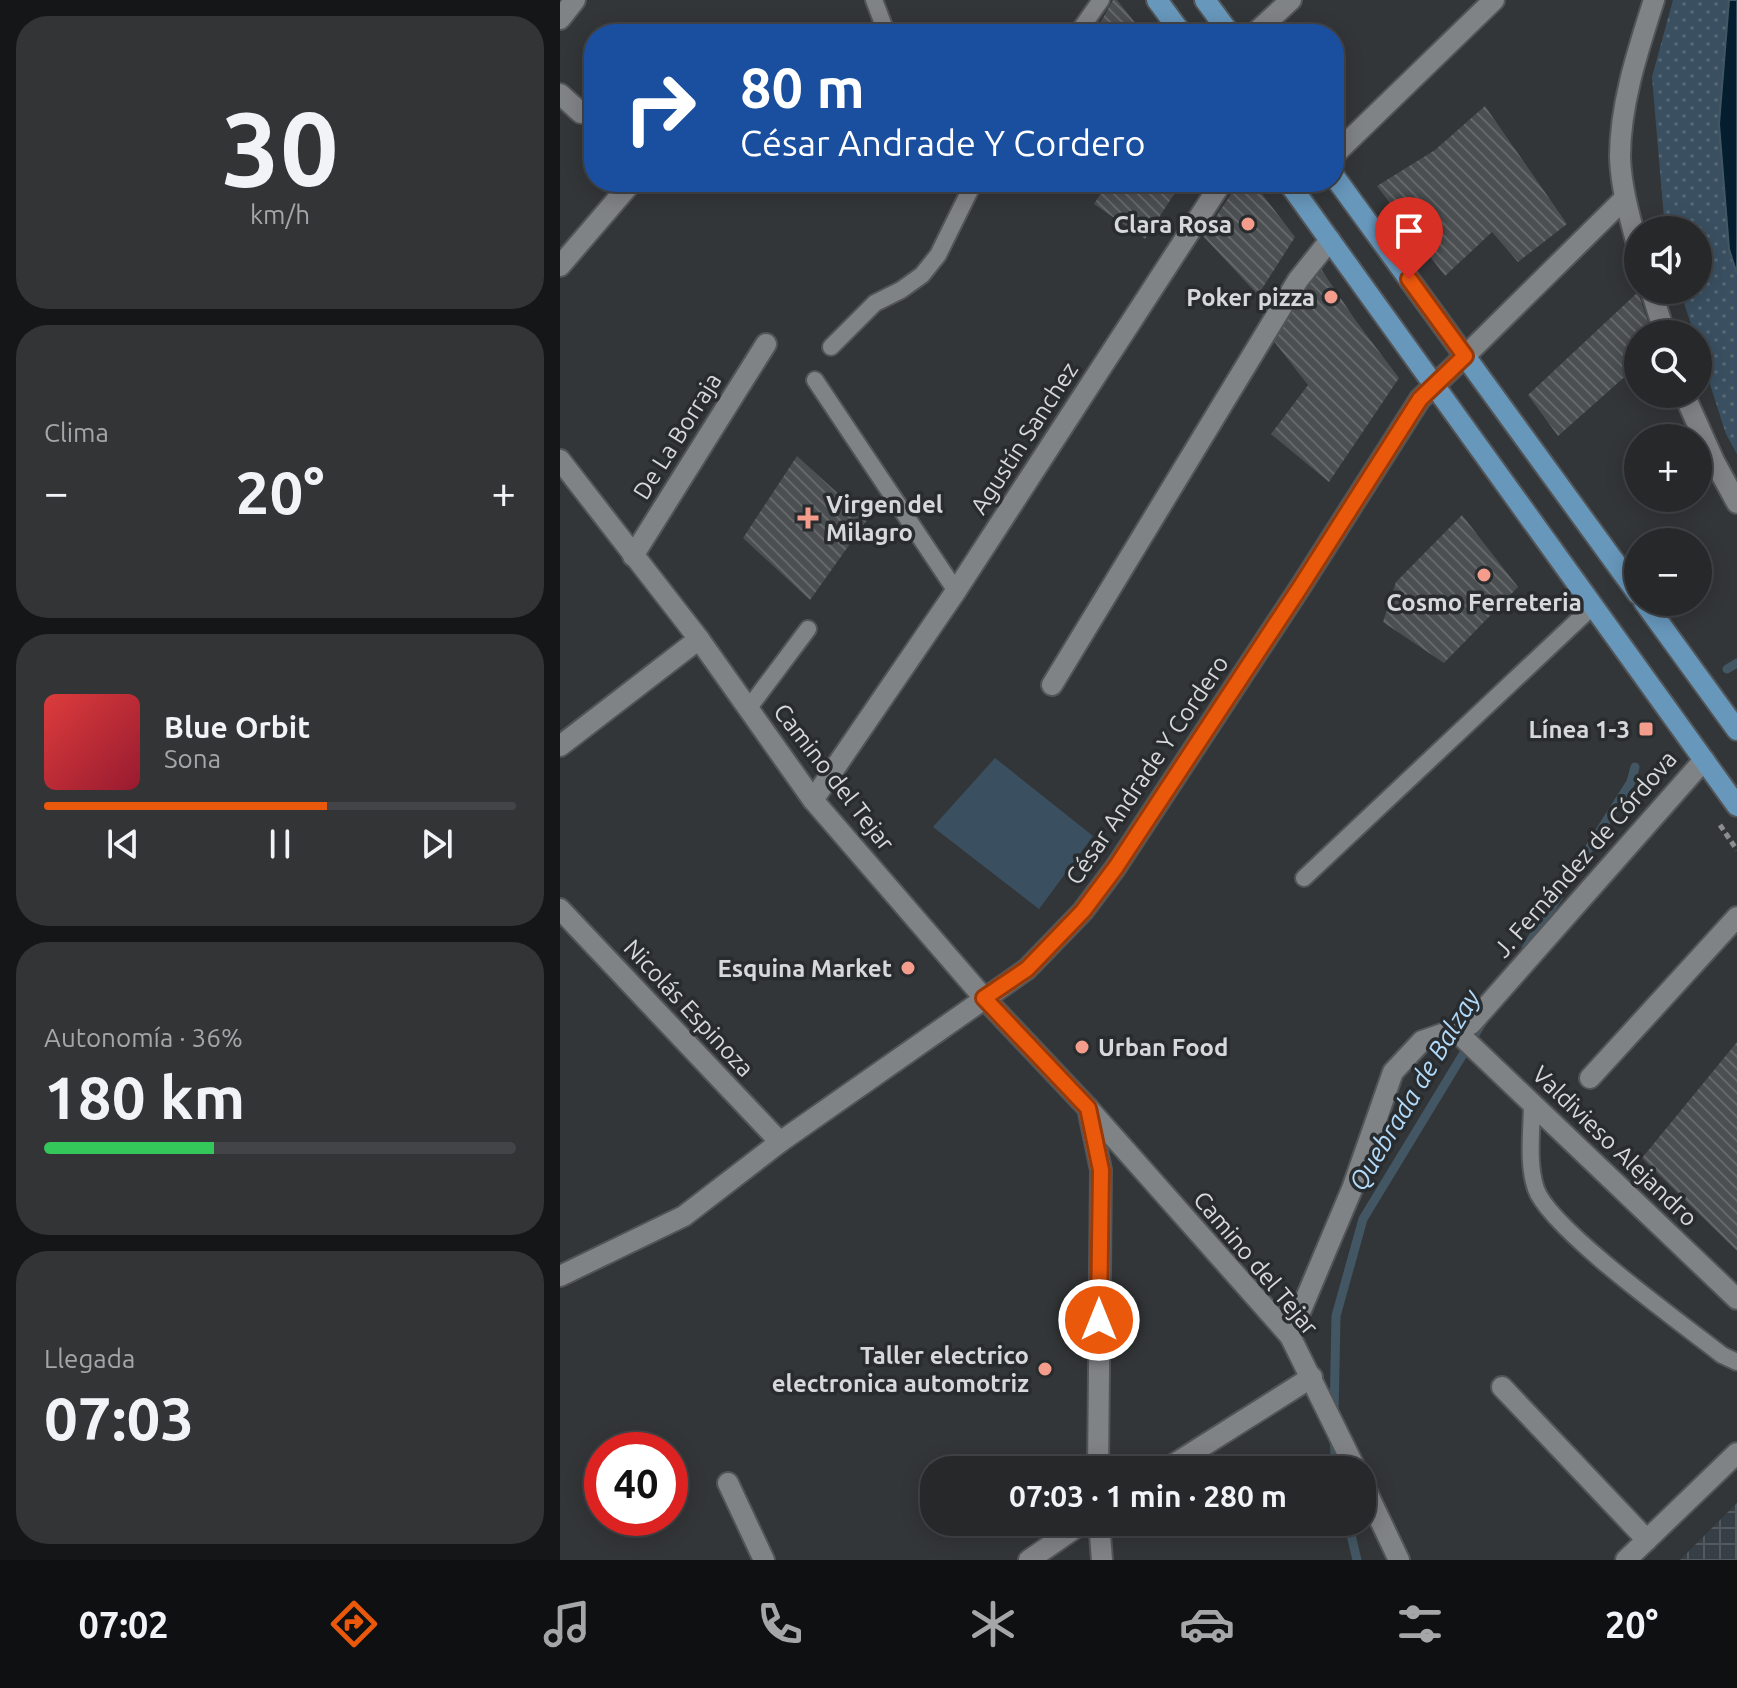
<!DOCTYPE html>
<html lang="es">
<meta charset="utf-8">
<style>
body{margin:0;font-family:Ubuntu,sans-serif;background:#323436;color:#f1f3f6;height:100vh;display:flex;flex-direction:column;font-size:30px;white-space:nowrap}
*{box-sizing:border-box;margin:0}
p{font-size:26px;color:#a4a6a8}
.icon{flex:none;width:44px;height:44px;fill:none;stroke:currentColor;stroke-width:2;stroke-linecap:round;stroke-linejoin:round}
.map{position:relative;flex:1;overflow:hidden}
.drawer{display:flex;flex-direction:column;gap:16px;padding:16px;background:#151617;width:560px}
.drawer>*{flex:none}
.guide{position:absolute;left:24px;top:24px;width:760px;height:168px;border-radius:32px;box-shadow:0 4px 20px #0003,0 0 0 2px #424447;background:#1a4fa0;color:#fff;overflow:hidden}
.controls{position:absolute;left:1064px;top:216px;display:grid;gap:16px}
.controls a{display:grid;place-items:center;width:88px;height:88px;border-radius:50%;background:#26282a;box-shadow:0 4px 20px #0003,0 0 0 2px #424447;font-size:40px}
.speed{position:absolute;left:24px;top:1432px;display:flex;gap:16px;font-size:40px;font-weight:700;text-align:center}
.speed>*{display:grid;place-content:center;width:104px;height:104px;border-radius:50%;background:#26282a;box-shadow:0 4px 20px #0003,0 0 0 2px #424447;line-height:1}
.speed .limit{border:12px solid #d22;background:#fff;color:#111}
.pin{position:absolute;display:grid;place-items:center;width:68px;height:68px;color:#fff;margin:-82px -34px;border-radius:50% 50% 50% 0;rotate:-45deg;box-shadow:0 0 8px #0007}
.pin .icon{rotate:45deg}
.me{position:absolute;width:88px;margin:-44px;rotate:0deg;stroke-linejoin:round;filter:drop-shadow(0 0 6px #0008)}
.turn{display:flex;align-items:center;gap:28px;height:168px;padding:0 24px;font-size:36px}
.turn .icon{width:104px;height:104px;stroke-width:2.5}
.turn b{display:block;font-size:56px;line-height:68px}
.big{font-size:60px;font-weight:700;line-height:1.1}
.drawer .card{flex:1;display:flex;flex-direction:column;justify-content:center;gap:12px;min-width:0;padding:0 28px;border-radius:32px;background:#323436}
.drawer .dial{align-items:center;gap:0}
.dial b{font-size:104px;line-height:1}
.song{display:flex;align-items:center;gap:24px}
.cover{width:96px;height:96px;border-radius:12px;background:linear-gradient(135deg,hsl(0 70% 55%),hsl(350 70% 35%))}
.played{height:8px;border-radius:4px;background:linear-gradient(90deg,#ea580c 60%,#424447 60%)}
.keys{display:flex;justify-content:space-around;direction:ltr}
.heat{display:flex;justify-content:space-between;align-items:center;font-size:44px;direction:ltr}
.charge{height:12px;border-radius:6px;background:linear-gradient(90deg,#34c759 36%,#424447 0)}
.trip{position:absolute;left:360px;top:1456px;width:456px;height:80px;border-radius:32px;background:#26282a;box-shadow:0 4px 20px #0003,0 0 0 2px #424447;font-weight:700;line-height:80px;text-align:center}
.tab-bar{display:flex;height:128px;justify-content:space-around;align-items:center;background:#0f1011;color:#a4a6a8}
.tab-bar .icon{width:56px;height:56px}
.tab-bar .selected{color:#ea580c}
.tab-bar b{font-size:36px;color:#f1f3f6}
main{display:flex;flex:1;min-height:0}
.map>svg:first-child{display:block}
</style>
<main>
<section class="drawer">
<div class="card dial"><b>30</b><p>km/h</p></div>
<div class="card"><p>Clima</p>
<div class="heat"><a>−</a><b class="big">20°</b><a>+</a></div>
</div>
<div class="card">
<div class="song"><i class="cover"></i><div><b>Blue Orbit</b><p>Sona</p></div></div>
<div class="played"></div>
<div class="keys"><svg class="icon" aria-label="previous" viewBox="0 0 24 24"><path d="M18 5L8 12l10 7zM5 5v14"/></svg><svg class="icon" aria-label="pause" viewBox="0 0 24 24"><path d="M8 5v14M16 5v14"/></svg><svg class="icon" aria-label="next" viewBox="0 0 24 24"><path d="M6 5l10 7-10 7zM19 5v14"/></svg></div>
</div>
<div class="card"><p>Autonomía · 36%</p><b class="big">180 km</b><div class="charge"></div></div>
<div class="card"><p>Llegada</p><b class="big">07:03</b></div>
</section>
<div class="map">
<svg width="1177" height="1560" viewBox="0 0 1177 1560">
<defs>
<pattern id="industrial-grid" width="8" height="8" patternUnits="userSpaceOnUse" patternTransform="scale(2)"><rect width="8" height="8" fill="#363f46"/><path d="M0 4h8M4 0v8" fill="none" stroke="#525a60"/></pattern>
<pattern id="park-dots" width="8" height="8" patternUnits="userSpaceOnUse" patternTransform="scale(2)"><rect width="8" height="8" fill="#3a5061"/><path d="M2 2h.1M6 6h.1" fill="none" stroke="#566877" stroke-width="1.8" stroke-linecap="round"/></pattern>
<pattern id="building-back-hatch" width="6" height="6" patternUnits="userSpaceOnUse" patternTransform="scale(2)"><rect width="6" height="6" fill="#4b4f51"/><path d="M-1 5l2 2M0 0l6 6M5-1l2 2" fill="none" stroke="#646869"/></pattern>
</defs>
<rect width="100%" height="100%" fill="#333638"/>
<polygon fill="url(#industrial-grid)" points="1177,1503 1177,1560 1120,1560"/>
<polygon fill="url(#park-dots)" points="1113,0 1169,0 1159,124 1169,249 1177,274 1177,454 1166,434 1138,347 1138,334 1134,334 1120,290 1138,290 1138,230 1105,230 1092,77"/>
<polygon fill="#3a5061" points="435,758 533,836 479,909 373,827"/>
<polygon fill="#041e30" stroke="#435663" stroke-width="2" points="1169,0 1177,0 1177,274 1169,249 1159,124"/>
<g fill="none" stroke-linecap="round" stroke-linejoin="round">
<g stroke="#435663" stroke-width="9">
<polyline points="1167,669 1177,663"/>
<polyline points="966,948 1071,782 1075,767"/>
<polyline points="774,1415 776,1316 803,1219 922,1023"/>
<polyline points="774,1438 776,1470"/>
<polyline points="788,1522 797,1560"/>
</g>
</g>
<g fill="url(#building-back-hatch)">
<polygon points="553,0 557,0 584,34 534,34"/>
<polygon points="925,106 1007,224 958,262 932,232 885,276 817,186 875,150"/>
<polygon points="548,182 622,182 585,239 534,204"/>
<polygon points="679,182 693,182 735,237 698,295 643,236"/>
<polygon points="757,263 796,321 839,378 769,482 711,434 748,385 709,335"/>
<polygon points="1078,292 1092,334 1078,334 1078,365 998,436 968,395"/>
<polygon points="237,456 307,520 250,600 183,538"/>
<polygon points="902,515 958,587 884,663 823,622 836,582"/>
<polygon points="1177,1042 1177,1251 1082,1158"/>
</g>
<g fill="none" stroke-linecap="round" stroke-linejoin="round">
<g stroke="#525558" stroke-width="20">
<g id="lane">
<polyline points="314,0 327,34"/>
<polyline points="517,34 541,0"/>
<polyline points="271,347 315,303 341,290 362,275 378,255 414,182"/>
<polyline points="255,380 396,591"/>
<polyline points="188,709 248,629"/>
<polyline points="744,878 1033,606"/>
<path d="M972 1103C972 1130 967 1163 976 1189 990 1229 1124 1325 1162 1355L1177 1362"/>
</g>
</g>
<g stroke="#525558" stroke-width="24">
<g id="street">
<polyline points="0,19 15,0"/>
<polyline points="694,34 731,0"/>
<polyline points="0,94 21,113"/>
<polyline points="774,155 934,0"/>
<path d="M1078 248C1070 218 1061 188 1060 157 1060 104 1078 50 1094 0"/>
<polyline points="0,266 72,182"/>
<polyline points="1091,290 1105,334"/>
<polyline points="905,356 1064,199"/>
<polyline points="1124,394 1154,461 1177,503"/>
<polyline points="73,556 206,344"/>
<polyline points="492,685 738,280 770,240"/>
<polyline points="0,746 139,639"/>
<polyline points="253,800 396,591 662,182"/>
<polyline points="0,909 220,1142"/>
<polyline points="896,1031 1177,1299"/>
<polyline points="1030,1078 1177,917"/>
<polyline points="528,1108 730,1336 796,1470"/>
<polyline points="730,1336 792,1189 833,1072 862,1041 911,1024 1144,760"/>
<polyline points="942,1387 1087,1540"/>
<polyline points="605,1470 752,1377"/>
<polyline points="802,1482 839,1560"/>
<polyline points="168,1483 204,1560"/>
<polyline points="469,1560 524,1522"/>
<polyline points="1066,1560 1177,1453"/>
</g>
</g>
<g stroke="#525558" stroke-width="24">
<g id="secondary">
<polyline points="0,460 139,639 253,800 424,998 528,1108 541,1170 538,1470"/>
<polyline points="0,1276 124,1216 220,1142 467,969 523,911 556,867 741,586 860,399 905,356"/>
<polyline points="539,1522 542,1560"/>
</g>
</g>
<g stroke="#525558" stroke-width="24">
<g id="primary">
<polyline points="597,0 622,34"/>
<polyline points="645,0 670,34"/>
<polyline points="774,176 1078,594"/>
<polyline points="728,182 1177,806"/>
<polyline points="1084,602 1177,730"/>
</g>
</g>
<polyline stroke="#8b8d8f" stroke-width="5" stroke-dasharray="6 4" stroke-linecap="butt" points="1160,825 1177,850"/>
<use href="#lane" stroke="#808386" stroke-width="16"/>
<use href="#street" stroke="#808386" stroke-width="20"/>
<use href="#secondary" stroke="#808386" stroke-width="20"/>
<use href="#primary" stroke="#6797bb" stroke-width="20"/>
</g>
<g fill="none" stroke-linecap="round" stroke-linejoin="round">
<g stroke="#983908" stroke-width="20">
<polyline id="route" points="539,1320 541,1170 528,1108 424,998 467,969 523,911 556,867 741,586 860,399 905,356 849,279"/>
</g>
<use href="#route" stroke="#ea580c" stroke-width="14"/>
</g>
<g fill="#f49d8c" stroke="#292c2e" stroke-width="3">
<circle cx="688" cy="224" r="8"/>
<circle cx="771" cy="297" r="8"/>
<path d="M244 506h8v8h8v8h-8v8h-8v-8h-8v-8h8z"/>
<circle cx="924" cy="575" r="8"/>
<rect x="1078" y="721" width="16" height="16" rx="4"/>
<circle cx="348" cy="968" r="8"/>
<circle cx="522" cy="1047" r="8"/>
<circle cx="485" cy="1369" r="8"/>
</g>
<g text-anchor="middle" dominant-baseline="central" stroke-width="7" stroke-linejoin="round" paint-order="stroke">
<g font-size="24" font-weight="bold" fill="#d6d8da" stroke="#292c2e" text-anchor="end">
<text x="672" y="224">Clara Rosa</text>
<text x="755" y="297">Poker pizza</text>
<text x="266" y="504" text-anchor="start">Virgen del<tspan x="266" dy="28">Milagro</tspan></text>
<text x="924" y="602" text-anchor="middle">Cosmo Ferreteria</text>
<text x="1070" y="729">Línea 1-3</text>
<text x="332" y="968">Esquina Market</text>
<text x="538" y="1047" text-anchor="start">Urban Food</text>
<text x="469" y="1355">Taller electrico<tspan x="469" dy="28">electronica automotriz</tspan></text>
</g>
<g font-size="24" fill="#d6d8da" stroke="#292c2e">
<text transform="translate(117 436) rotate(-58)">De La Borraja</text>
<text transform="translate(464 438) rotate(-57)">Agustín Sanchez</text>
<text transform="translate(587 770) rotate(-56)">César Andrade Y Cordero</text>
<text transform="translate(274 777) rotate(52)">Camino del Tejar</text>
<text transform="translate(1025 854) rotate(-49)">J. Fernández de Córdova</text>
<text transform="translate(129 1008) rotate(47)">Nicolás Espinoza</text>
<text transform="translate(1055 1146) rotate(44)">Valdivieso Alejandro</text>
<text transform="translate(696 1263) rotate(50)">Camino del Tejar</text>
</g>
<g font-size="26" font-style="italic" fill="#b1dafa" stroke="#292c2e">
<text transform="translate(854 1090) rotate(-59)">Quebrada de Balzay</text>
</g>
</g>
</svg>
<div class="controls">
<a><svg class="icon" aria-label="sound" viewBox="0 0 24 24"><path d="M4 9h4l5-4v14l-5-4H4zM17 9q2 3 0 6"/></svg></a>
<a><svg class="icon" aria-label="search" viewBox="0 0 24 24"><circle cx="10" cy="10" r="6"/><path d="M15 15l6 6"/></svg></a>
<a>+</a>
<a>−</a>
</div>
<div class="speed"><div class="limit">40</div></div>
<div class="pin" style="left:849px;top:279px;background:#d93025"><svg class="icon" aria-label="arrive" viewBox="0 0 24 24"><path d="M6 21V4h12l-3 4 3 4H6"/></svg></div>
<svg class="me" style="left:539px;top:1320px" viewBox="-20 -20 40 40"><circle r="17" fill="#ea580c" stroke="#fff" stroke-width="3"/><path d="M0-11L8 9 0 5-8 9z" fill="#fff"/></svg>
<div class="trip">07:03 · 1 min · 280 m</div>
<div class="guide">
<div class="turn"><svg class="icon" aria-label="right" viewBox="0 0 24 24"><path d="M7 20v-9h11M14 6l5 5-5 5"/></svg><div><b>80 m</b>César Andrade Y Cordero</div></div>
</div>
</div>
</main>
<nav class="tab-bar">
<b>07:02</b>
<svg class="icon selected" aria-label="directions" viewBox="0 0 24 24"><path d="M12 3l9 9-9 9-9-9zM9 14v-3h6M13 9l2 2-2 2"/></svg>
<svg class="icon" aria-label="music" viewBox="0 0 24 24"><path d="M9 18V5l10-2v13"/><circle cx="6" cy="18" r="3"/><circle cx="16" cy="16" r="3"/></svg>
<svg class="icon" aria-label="phone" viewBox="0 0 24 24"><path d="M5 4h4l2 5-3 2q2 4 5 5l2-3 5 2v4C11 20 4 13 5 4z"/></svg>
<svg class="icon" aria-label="climate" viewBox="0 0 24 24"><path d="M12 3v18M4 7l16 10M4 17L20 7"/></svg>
<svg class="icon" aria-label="car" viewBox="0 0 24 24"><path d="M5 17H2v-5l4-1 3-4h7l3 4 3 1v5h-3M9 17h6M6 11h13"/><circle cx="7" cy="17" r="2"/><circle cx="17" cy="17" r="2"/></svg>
<svg class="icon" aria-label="filters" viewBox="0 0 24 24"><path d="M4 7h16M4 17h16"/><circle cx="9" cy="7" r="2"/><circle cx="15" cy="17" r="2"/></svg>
<b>20°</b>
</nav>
